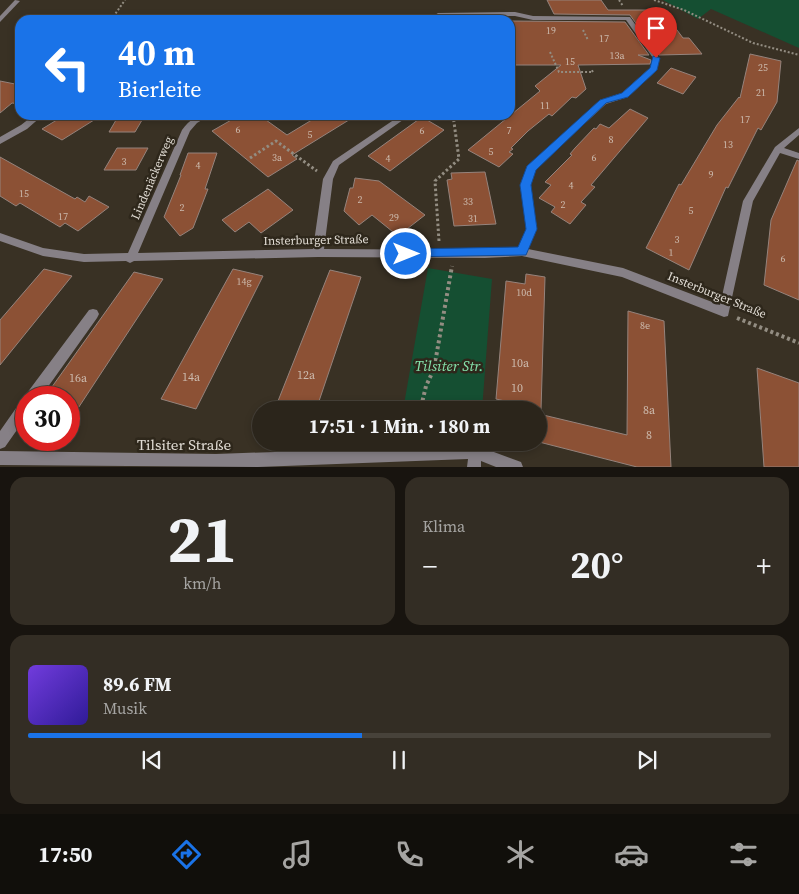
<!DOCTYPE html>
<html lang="de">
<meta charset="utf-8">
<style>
body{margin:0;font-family:"Source Serif 4",serif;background:#332d24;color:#f1f3f6;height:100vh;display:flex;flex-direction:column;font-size:19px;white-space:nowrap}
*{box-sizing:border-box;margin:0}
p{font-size:16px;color:#a6a5a3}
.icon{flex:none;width:28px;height:28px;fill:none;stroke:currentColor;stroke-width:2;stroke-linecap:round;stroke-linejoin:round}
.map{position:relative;height:467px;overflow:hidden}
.details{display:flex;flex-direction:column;gap:10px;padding:10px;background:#18140f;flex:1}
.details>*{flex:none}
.guide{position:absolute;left:15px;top:15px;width:500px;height:105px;border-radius:15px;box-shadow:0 2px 8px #0003,0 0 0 1px #47423a;background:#1a73e8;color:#fff;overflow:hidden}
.speed{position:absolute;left:15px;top:386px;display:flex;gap:10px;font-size:25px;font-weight:700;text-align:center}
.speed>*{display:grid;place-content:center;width:65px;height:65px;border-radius:50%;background:#2b251b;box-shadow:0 2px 8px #0003,0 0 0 1px #47423a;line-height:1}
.speed .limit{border:8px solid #d22;background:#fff;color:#111}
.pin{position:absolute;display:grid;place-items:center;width:42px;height:42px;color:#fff;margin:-51px -21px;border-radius:50% 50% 50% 0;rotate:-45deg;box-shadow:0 0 5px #0007}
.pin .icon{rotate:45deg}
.me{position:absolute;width:55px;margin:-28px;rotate:90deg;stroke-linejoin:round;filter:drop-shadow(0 0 4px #0008)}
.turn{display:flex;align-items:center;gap:18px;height:105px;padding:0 20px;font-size:22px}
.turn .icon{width:65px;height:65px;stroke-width:2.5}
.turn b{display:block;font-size:35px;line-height:42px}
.big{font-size:38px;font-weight:700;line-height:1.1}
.details .card{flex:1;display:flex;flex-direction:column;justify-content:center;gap:8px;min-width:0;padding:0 18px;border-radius:15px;background:#332d24}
.details .dial{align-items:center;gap:0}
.dial b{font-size:65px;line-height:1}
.song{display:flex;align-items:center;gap:15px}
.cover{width:60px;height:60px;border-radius:8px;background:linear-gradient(135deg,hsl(260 70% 55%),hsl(250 70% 35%))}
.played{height:5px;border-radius:2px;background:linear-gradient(90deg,#1a73e8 45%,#47423a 45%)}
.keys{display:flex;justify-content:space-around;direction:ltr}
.heat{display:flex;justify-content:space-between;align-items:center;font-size:28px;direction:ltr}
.details .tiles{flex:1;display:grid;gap:10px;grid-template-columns:1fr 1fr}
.card:last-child{grid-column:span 2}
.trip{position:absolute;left:252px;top:401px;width:295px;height:50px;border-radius:25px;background:#2b251b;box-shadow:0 2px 8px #0003,0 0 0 1px #47423a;font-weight:700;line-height:50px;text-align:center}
.tab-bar{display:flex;height:80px;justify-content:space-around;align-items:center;background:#110f0b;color:#a6a5a3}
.tab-bar .icon{width:35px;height:35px}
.tab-bar .on{color:#1a73e8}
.tab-bar b{font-size:22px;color:#f1f3f6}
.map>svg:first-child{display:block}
</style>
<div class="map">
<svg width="799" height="467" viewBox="0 0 799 467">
<rect width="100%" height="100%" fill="#393124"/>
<g fill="#154f32">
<polygon points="663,0 799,0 799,48 711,9 698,19"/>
<polygon points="428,268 492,279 482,410 403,410"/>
</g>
<g fill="#8c5135" stroke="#95837c">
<polygon points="547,0 601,0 608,10 662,10 683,38 689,38 702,54 659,55 630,15 554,14"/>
<polygon points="510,21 625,22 649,55 638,55 651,60 650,64 578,65 586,89 576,98 572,97 552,116 549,114 528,131 511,148 513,149 509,152 513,154 499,167 468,150 540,91 535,86 561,65 514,65 510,53"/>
<polygon points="750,54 781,61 777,102 761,130 758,128 728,188 726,187 689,270 646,248 679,184 681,185 717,125 739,97 740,98"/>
<polygon points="671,68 696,77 683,94 657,83"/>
<polygon points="0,81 20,85 20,104 12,103 0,113"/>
<polygon points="630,109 648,118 591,185 595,187 581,202 586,205 570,224 551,212 555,207 539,198 551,185 545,182 572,155 570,154 575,148 594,128 596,129 600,124 609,128"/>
<polygon points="65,115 102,115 62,140 42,129"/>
<polygon points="119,115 145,115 135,132 109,132"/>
<polygon points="240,115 259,115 287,135 320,115 357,115 292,155 297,159 268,177 212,131"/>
<polygon points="422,117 444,130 390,171 368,156"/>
<polygon points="117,148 148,148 136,170 104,170"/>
<polygon points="188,153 217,153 205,189 208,189 193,228 180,236 164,217 181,175 180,175"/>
<polygon points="0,157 75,199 77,197 85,202 89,196 109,207 78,231 65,223 60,227 20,203 16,206 0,196"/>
<polygon points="797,160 799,161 799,300 764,285 771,220"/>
<polygon points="485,172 496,224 454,226 447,180 452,179 451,173"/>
<polygon points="355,178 379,181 425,215 398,236 372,215 359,225 344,211 350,188 353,188"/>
<polygon points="268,189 293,210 261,233 249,222 235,232 222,220"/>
<polygon points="44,269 72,276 0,365 0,320"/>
<polygon points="233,269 263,276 196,409 161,399"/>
<polygon points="330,270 361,277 316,410 312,410 278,401"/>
<polygon points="134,272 163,279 69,422 69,398 44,398"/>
<polygon points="526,274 545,277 541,410 505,410 505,401 496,399 506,281 525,284"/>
<polygon points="628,311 664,321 671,467 637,467 539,442 539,414 627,435"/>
<polygon points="757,368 799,383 799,467 764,467"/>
</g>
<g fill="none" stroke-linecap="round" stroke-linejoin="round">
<g stroke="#938d82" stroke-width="2" stroke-dasharray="2 2" stroke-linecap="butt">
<polyline points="619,0 623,6"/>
<polyline points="654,0 684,10 753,43 799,55"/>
<polyline points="111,20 125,0"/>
<polyline points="583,30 588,40"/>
<polyline points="550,52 559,72 593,72 591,69"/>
<polyline points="510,66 512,72"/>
</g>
<g stroke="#938d82" stroke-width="3" stroke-dasharray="2.5 2.5" stroke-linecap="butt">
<polyline points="250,158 276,141 317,171"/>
<polyline points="439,241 435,181 459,159 453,115"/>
</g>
<g stroke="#938d82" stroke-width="4" stroke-dasharray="3 3" stroke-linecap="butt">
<polyline points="737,318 799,343"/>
<polyline points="408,410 422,403 426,386 434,369 452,266"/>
</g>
<polygon fill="#868086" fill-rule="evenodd" points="93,309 97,310 99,314 97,318 40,398 26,398 26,417 5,447 0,449 0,431 21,401 26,400 26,398 27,393 89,310"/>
<g fill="#868086" fill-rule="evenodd">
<polygon points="15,0 20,1 0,22 0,16"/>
<path d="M515 12 533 16 630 17 659 58 657 70 628 97 606 104 535 169 530 185 537 229 528 249 623 268 720 305 743 201 775 147 799 128V135L784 148 799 153V159L780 153 753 201 728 316 724 317 622 277 522 256 485 258 318 257 134 261 130 263 126 261 84 262 43 256 0 241V233L43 248 84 254 128 253 182 130C190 119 197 115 210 115L197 123 190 131 138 253 313 249 323 179 333 161 401 115H410L339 165 333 179 324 249 485 250 519 248 527 229 520 185 528 166 600 100 622 93 651 67 653 58 626 20H533L515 16 441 17 442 20H436L435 15 438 13Z"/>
<polygon points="217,14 327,14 330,16 330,20 324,20 324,18 217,18 200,20"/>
<polygon points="34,115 43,115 27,129 0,144 0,137 21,125"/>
<polygon points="475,445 521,462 523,467 496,467 481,461 481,467 467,467 468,459 258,467 0,465 0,451 216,454"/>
</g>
</g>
<polygon fill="#1a73e8" stroke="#114b97" points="653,56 660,58 657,70 628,97 606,103 536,170 531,185 537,229 526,255 401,257 400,254 401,250 406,249 518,247 526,229 520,185 527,166 600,100 622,93 650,68"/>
<g text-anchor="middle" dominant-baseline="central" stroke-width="5" stroke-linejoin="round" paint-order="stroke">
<g font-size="10" fill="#ccbaad">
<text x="551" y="30">19</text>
<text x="604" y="38">17</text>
<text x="617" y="55">13a</text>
<text x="570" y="61">15</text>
<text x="763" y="67">25</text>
<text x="761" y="92">21</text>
<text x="545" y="105">11</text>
<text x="745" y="119">17</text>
<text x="238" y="129">6</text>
<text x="422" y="130">6</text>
<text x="509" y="130">7</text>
<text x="310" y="134">5</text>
<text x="611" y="139">8</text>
<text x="728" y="144">13</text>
<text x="491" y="151">5</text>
<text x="277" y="157">3a</text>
<text x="594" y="157">6</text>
<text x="388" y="158">4</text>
<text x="124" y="161">3</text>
<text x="198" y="165">4</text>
<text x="711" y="174">9</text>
<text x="571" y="185">4</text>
<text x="24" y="193">15</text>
<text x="360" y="199">2</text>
<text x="468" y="201">33</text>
<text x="563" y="204">2</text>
<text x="182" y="207">2</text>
<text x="691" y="210">5</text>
<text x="63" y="216">17</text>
<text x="394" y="217">29</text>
<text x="473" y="218">31</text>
<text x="677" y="239">3</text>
<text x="671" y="252">1</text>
<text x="783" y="258">6</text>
<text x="244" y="281">14g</text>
<text x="524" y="292">10d</text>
<text x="645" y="325">8e</text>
</g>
<g font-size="12" fill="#e2ddd5" stroke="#2e271b">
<text transform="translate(152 178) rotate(-67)">Lindenäckerweg</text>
<text transform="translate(316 240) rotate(-1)">Insterburger Straße</text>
<text transform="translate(717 295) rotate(22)">Insterburger Straße</text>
</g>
<g font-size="12" fill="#ccbaad">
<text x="520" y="363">10a</text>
<text x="306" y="375">12a</text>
<text x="191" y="377">14a</text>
<text x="78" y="378">16a</text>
<text x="517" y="388">10</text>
<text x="649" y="410">8a</text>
<text x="649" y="435">8</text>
</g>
<g font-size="15" font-style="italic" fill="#85e3ac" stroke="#2e271b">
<text x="449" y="365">Tilsiter Str.</text>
</g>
<g font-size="15" fill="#e2ddd5" stroke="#2e271b">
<text x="184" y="444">Tilsiter Straße</text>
</g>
</g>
</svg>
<div class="speed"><div class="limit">30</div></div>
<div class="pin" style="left:656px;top:58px;background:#d93025"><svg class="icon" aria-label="arrive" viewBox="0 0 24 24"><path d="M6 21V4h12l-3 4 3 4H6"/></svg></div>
<svg class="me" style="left:406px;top:254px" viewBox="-20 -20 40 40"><circle r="17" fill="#1a73e8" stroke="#fff" stroke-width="3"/><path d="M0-11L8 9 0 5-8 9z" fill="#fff"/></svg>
<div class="trip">17:51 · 1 Min. · 180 m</div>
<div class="guide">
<div class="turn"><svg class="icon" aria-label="left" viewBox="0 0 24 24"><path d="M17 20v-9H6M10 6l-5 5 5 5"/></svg><div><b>40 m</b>Bierleite</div></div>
</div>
</div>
<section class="details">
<div class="tiles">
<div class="card dial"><b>21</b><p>km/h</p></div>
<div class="card"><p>Klima</p>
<div class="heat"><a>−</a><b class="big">20°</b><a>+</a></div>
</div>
<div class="card">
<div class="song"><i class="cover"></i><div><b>89.6 FM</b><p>Musik</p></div></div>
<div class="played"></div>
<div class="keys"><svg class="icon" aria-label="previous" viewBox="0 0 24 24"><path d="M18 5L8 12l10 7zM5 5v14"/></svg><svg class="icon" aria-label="pause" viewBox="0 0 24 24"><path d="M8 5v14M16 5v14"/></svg><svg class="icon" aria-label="next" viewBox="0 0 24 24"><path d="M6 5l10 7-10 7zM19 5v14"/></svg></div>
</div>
</div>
</section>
<nav class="tab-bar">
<b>17:50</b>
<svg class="icon on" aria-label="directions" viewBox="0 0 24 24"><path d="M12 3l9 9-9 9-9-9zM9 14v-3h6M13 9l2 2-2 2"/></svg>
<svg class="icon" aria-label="music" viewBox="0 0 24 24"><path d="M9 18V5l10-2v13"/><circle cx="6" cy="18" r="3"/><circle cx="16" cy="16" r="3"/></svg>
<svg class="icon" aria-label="phone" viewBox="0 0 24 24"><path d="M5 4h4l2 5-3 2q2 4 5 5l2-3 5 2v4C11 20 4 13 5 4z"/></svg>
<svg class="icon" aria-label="climate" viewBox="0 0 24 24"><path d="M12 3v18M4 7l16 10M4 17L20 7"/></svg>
<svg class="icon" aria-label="car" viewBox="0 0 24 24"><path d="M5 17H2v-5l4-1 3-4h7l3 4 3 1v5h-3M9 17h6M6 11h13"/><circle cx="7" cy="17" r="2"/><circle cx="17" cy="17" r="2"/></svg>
<svg class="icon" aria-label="filters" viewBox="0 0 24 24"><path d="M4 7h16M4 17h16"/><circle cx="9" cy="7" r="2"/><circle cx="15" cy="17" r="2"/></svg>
</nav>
